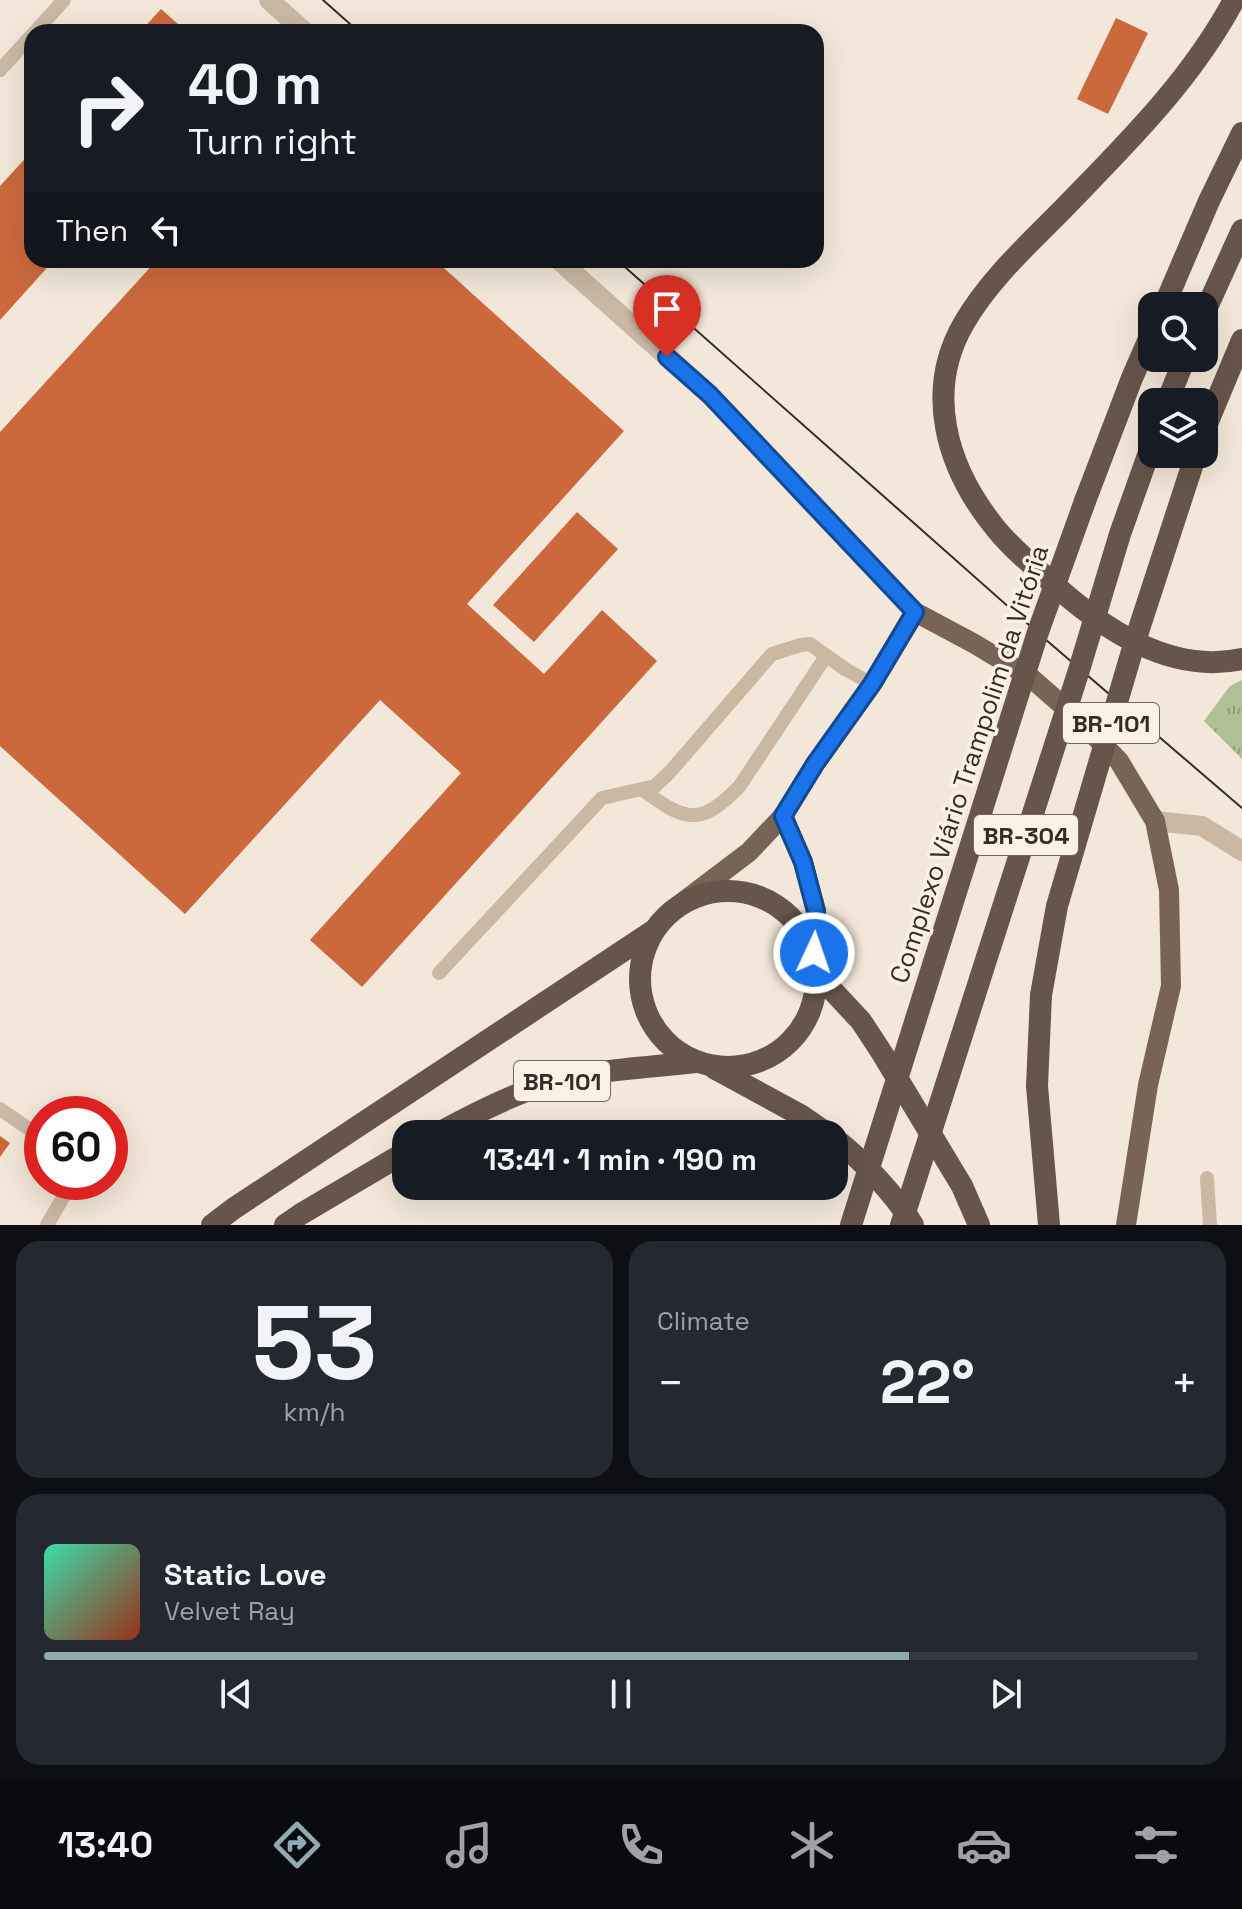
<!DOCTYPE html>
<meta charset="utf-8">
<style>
body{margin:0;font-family:"Space Grotesk",sans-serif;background:#242831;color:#f1f3f6;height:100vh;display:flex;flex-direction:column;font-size:30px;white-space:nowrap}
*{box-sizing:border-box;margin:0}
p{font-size:26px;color:#9ea1a6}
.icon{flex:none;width:44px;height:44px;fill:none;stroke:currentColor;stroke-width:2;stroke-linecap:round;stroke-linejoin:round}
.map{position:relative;height:1225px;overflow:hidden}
.panel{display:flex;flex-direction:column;gap:16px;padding:16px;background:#0d0f14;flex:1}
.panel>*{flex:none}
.top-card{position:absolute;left:24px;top:24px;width:800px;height:244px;border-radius:24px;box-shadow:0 8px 32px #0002;background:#171b24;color:#f1f3f6;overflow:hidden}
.controls{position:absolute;left:1138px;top:292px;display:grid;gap:16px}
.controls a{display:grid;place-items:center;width:80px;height:80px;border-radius:16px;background:#171b24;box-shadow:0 8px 32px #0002;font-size:40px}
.speed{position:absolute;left:24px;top:1096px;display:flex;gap:16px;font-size:40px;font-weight:700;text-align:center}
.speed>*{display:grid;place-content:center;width:104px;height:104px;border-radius:50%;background:#171b24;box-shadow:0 8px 32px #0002;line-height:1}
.speed .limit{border:12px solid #d22;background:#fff;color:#111}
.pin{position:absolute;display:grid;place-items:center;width:68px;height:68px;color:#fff;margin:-82px -34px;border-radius:50% 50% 50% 0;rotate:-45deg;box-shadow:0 0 8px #0007}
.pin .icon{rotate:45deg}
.me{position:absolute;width:88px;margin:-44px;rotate:3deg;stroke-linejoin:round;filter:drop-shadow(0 0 6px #0008)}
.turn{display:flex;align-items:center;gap:28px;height:168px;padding:0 32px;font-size:36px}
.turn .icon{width:104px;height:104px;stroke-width:2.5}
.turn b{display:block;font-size:56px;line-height:68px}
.then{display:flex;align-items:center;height:76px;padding:0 32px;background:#0003;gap:16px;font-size:30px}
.big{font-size:60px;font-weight:600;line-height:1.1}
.panel .card{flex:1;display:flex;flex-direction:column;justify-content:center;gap:12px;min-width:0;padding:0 28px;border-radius:24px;background:#242831}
.panel .dial{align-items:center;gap:0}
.dial b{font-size:104px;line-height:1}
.song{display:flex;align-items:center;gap:24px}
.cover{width:96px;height:96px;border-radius:12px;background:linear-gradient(135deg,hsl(160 70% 55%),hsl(10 70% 35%))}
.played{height:8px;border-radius:4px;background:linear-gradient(90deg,#90aaaf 75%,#363941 75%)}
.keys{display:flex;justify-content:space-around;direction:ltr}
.heat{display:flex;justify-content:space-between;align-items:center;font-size:44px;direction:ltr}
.panel .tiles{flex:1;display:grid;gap:16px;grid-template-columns:1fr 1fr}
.card:last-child{grid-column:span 2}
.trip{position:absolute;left:392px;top:1120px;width:456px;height:80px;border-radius:24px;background:#171b24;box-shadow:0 8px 32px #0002;font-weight:600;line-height:80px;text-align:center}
.dock{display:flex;height:128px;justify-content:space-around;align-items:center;background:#090b0e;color:#9ea1a6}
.dock .icon{width:56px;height:56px}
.dock .current{color:#90aaaf}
.dock b{font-size:36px;color:#f1f3f6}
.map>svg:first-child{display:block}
</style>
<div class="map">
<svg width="1242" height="1225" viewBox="0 0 1242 1225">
<defs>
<pattern id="grass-tufts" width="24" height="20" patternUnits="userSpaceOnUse" patternTransform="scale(2)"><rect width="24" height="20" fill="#b0c197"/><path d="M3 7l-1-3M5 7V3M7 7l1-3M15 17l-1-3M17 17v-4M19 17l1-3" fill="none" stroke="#909d7b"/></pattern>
</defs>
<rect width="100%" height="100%" fill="#f2e7d8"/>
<polygon fill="url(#grass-tufts)" points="1242,680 1242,759 1204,721 1230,686"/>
<g fill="#cb693d">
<polygon points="161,9 187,32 140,32"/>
<polygon points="1116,18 1148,33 1108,114 1077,99"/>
<polygon points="32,151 32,260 54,260 0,320 0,186"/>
<polygon points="157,260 435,260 624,431 467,604 544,674 602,610 657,661 362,987 310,940 461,773 380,700 185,914 0,746 0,432"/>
<polygon points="577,512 618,549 534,642 493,605"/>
<polygon points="0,1136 10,1143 0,1157"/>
</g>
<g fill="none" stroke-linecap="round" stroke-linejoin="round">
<g stroke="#cab8a3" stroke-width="14">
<polyline points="35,32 64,0"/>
<polyline points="0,70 32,35"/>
<path d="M643 790C686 822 700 826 739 787L826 656"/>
<polyline points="439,973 602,798 655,786 669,773 772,654 801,645 810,644 845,669 872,684"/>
<polyline points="0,1109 42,1138"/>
<polyline points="1207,1178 1210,1225"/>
<polyline points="47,1225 64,1196 66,1182"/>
</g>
<g stroke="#cab8a3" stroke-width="20">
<polyline points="269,0 305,32"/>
<polyline points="559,260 710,395 915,612"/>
<polyline points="1155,821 1202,826 1242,851"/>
</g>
<g stroke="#786456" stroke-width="20">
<polyline points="783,816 803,862 816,911 814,953"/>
<polyline points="683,902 749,852 783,816 815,764 872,684 915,612 973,643 1030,677 1078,719 1119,761 1155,821 1169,890 1171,986 1148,1085 1126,1225"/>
</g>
<g stroke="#675549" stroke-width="22">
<path d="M1234 0C1192 79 1128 142 1067 205 1031 242 990 278 964 323 924 392 947 467 993 525 1008 545 1030 563 1049 580 1100 627 1169 675 1242 659"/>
<polyline points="1164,306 1209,201 1242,133"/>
<polyline points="1204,314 1242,230"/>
<polyline points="1167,402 1185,358"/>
<polyline points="1204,431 1242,340"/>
<polyline points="1085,501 1132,378 1152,332"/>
<circle cx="728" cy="979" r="88"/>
<polyline points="818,975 861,1021 882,1053 962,1186 979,1225"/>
<polyline points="1041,995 1037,1086 1049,1225"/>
<polyline points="714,1068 802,1116 828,1134"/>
<path d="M437 1134C468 1117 511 1095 544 1085 592 1069 646 1068 696 1062"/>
<path d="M834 1138C862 1160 895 1194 913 1225"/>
<polyline points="212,1225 233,1209 653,931"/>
<polyline points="285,1225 301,1214 406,1152"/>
</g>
<g stroke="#352c26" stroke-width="2">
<polyline points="323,0 359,32"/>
<polyline points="617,260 1038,633 1242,808"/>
</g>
<g stroke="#675549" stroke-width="22">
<polyline points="1041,995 1057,906 1135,641 1196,454"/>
<polyline points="851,1225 1038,632 1085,501"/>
<polyline points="901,1225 1079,670 1120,534 1152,444"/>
</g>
</g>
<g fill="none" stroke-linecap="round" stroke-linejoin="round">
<g stroke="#114b97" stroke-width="20">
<polyline id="route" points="667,357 710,395 915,612 872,684 815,764 783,816 803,862 816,911 814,953"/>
</g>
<use href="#route" stroke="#1a73e8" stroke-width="14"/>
</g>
<g text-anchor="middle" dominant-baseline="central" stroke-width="7" stroke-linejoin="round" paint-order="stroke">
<g fill="#faf1e4" stroke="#70675f" stroke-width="2">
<rect x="1063" y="703" width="96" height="40" rx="6"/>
<rect x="974" y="815" width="104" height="40" rx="6"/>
<rect x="514" y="1061" width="96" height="40" rx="6"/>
</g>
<g font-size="24" font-weight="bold" fill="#352c26">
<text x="1111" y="723">BR-101</text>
<text x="1026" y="835">BR-304</text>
<text x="562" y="1081">BR-101</text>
</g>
<g font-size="26" fill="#352c26" stroke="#faf1e4">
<text transform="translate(969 764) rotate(-72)">Complexo Viário Trampolim da Vitória</text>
</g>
</g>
</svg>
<div class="controls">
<a><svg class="icon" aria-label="search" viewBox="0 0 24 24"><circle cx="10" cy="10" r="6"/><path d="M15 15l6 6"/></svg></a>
<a><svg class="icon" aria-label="layers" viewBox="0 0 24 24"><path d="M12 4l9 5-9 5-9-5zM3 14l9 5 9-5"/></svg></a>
</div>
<div class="speed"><div class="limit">60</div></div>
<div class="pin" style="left:667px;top:357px;background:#d93025"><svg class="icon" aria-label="arrive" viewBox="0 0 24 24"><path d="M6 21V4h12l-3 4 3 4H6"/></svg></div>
<svg class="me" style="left:814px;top:953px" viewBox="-20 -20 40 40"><circle r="17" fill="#1a73e8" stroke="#fff" stroke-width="3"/><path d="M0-11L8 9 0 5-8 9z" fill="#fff"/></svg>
<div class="trip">13:41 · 1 min · 190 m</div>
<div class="top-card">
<div class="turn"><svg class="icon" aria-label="right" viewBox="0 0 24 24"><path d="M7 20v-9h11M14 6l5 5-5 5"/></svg><div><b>40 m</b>Turn right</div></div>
<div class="then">Then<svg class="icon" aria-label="left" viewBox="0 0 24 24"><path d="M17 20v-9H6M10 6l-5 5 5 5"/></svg></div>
</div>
</div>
<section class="panel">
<div class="tiles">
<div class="card dial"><b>53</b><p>km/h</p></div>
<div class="card"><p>Climate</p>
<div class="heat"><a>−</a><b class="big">22°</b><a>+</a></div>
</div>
<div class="card">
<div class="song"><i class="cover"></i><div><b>Static Love</b><p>Velvet Ray</p></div></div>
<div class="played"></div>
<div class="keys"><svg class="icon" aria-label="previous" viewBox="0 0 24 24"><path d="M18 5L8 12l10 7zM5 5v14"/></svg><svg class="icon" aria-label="pause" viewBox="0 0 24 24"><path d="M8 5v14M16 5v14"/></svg><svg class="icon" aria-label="next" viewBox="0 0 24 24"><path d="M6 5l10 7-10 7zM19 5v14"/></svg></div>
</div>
</div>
</section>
<nav class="dock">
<b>13:40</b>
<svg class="icon current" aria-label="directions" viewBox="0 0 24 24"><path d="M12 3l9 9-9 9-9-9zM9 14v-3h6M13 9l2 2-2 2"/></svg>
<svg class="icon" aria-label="music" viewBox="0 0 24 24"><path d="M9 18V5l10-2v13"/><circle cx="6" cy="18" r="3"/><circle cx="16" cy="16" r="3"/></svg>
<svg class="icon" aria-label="phone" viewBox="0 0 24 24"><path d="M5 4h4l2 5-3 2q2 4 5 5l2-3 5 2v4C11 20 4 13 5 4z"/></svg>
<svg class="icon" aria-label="climate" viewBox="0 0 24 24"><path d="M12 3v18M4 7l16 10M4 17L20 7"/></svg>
<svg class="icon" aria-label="car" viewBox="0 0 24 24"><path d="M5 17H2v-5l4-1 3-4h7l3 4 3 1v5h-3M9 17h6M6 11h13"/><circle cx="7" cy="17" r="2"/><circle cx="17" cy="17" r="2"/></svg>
<svg class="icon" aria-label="filters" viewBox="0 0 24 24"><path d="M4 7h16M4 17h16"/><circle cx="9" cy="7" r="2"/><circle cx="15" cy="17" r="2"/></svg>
</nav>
